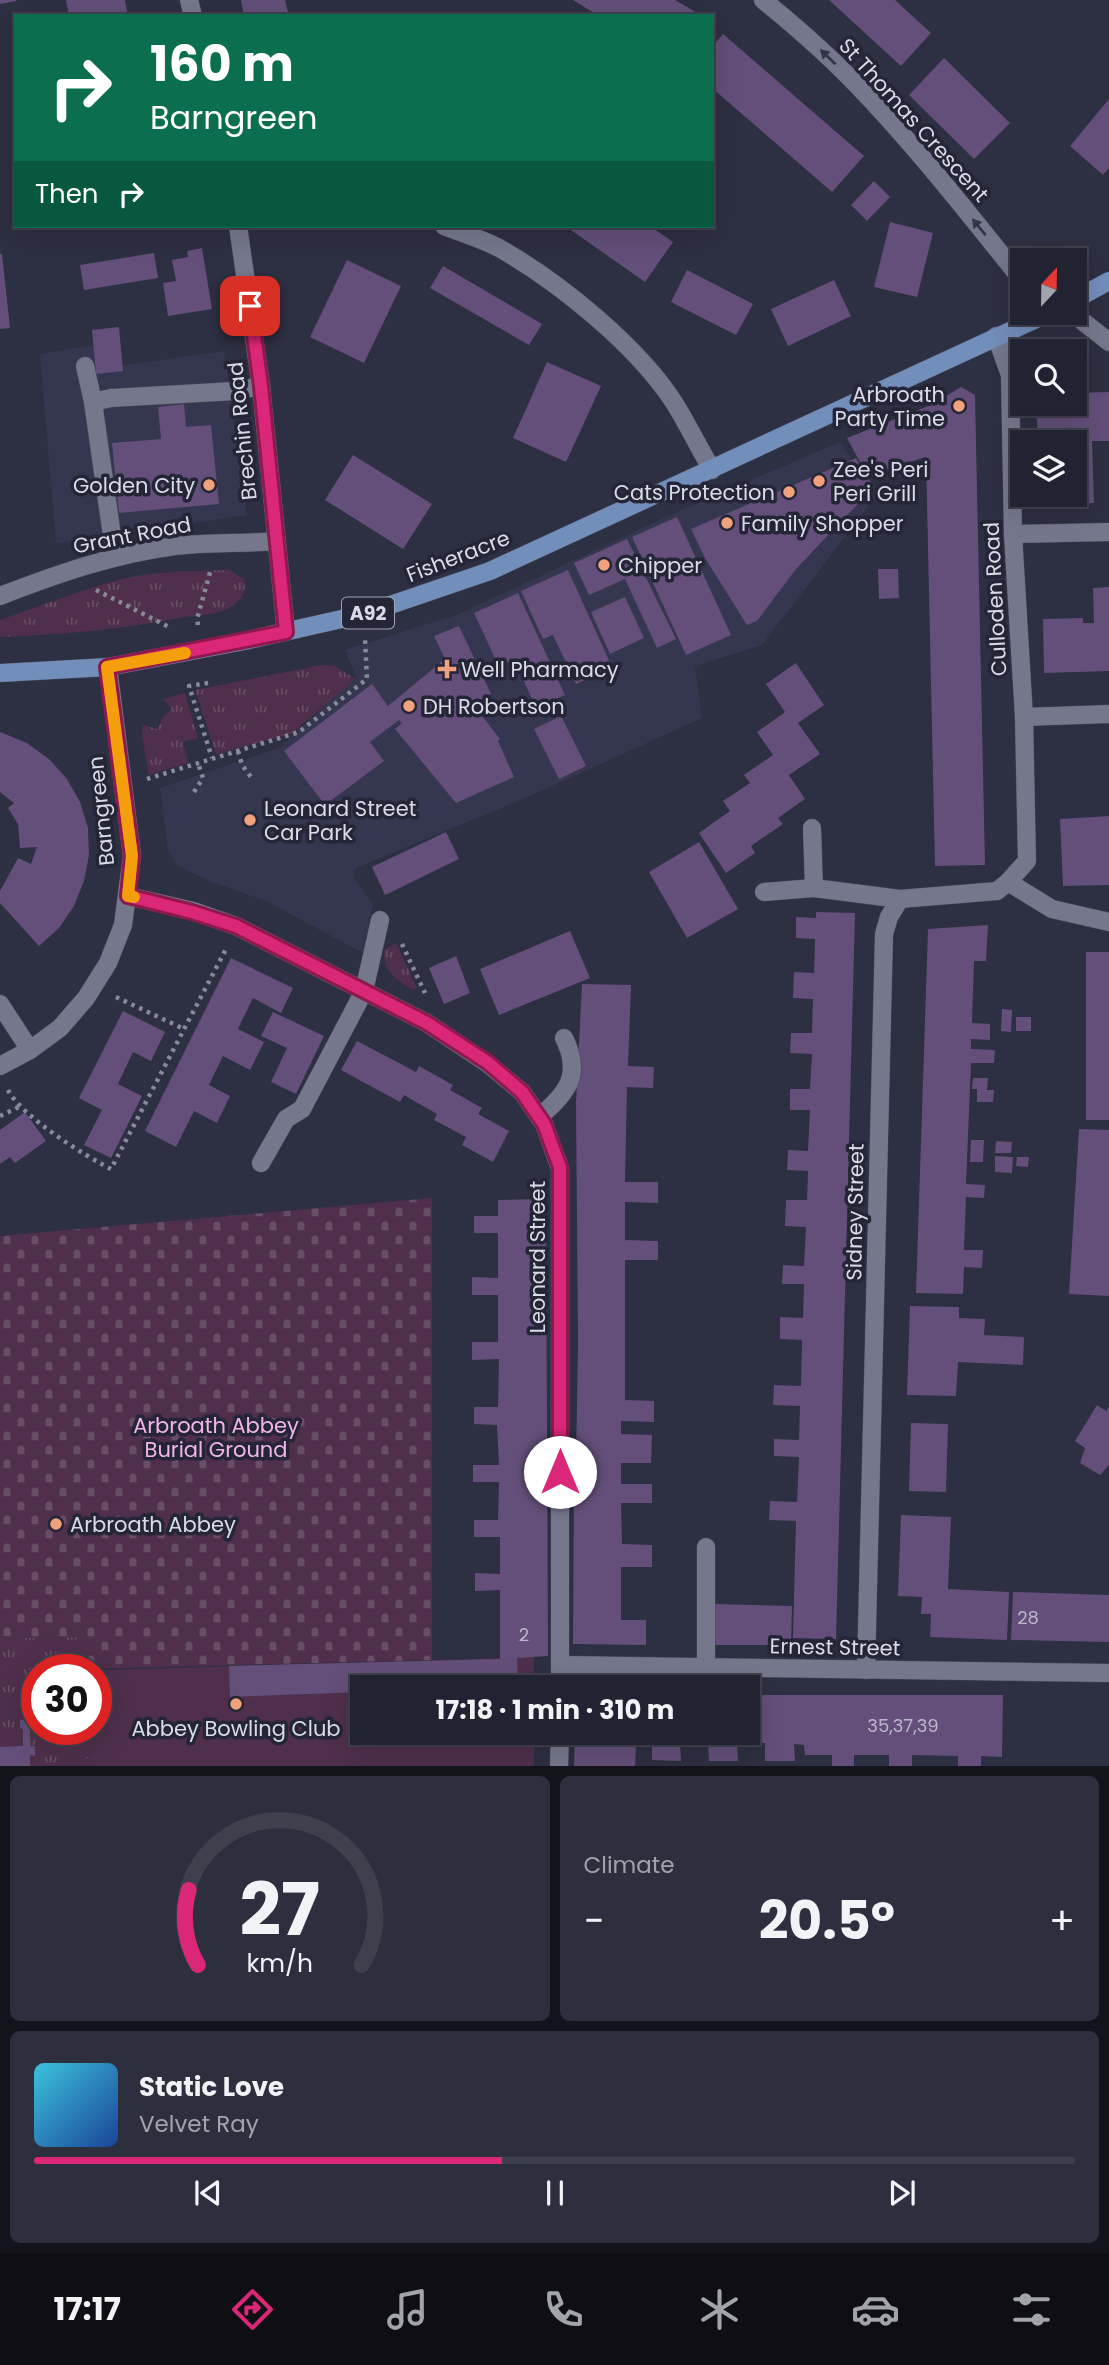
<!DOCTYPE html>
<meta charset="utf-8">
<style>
body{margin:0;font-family:Poppins,sans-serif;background:#2e2f3e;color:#f1f3f6;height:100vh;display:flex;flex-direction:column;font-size:26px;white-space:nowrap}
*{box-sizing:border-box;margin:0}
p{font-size:23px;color:#a2a4ac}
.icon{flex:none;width:38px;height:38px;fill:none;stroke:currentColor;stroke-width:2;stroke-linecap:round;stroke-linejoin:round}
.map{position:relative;height:1766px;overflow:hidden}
.side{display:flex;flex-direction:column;gap:10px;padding:10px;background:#13131c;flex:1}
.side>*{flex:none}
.top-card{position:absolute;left:14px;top:14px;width:700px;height:214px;border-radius:0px;box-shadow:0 7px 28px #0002,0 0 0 2px #3f404d;background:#0b6e4f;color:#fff;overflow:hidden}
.needle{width:46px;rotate:22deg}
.tools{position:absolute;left:1010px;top:248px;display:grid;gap:14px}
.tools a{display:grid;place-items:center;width:77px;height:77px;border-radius:0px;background:#222332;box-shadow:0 7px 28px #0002,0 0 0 2px #3f404d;font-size:35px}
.speed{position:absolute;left:21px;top:1654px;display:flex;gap:14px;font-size:35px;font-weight:700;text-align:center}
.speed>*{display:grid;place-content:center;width:91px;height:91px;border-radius:50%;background:#222332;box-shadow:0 7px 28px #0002,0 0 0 2px #3f404d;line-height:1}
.speed .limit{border:10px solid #d22;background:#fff;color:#111}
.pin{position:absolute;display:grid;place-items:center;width:60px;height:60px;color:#fff;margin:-30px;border-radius:14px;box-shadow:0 4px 10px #0006}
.me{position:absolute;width:77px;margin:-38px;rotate:0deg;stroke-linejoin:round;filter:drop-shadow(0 0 5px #0008)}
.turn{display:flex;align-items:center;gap:24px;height:147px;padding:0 21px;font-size:32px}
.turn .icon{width:91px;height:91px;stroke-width:2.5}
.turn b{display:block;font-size:49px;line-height:60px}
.then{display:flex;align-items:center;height:66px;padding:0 21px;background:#0003;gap:14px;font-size:26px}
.big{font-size:52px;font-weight:700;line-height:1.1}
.side .widget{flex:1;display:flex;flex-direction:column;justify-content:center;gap:10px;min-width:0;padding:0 24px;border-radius:10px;background:#2e2f3e}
.side .dial{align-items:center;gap:0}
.dial svg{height:182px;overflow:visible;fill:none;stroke:#3f404d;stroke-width:7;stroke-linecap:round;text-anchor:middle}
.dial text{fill:#f1f3f6;stroke:none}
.song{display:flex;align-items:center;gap:21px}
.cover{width:84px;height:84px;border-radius:10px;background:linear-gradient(135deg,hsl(190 70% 55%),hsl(220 70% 35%))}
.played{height:7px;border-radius:4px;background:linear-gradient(90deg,#db2777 45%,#3f404d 45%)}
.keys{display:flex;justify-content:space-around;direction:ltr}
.heat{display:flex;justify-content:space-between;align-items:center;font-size:38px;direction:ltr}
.side .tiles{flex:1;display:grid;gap:10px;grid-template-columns:1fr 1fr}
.widget:last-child{grid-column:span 2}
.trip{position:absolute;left:350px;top:1675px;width:410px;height:70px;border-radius:0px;background:#222332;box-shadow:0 7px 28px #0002,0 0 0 2px #3f404d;font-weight:700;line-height:70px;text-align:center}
.tab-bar{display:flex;height:112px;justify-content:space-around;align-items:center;background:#0e0e14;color:#a2a4ac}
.tab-bar .icon{width:49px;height:49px}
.tab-bar .selected{color:#db2777}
.tab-bar b{font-size:32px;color:#f1f3f6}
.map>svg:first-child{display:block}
</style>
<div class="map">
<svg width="1109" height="1767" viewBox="0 0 1109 1767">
<defs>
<pattern id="grass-tufts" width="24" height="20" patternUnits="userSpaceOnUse" patternTransform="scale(1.75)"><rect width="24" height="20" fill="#4f2f4c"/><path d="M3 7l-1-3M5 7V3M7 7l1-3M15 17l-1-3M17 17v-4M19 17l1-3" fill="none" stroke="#684d66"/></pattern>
<pattern id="cemetery-stones" width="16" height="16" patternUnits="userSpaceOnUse" patternTransform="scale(1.75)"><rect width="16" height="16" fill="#4f2f4c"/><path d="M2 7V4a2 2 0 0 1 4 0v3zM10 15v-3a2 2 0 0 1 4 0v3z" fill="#684d66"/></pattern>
</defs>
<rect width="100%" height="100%" fill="#2d2f42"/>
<g fill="#353750">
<polygon points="94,345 98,369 224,351 247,515 56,544 40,354"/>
<polygon points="840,442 877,495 762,645 695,666 702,718 530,796 356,868 353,876 373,905 363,953 266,901 209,881 178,866 168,851 160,788 279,748 356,677 345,650 459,614 683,509"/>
</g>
<g fill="url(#grass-tufts)">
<path d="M229 570 244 579C247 591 242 600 232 606 218 615 200 615 184 617 123 629 62 635 0 637V620C40 606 81 590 122 579 156 571 194 571 229 570Z"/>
<polygon points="322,665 335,666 355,679 291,734 216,754 195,690"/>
<polygon points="185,693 198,738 183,742 188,763 149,775 142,736 143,725 157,729 163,717 172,709 163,699"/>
<path d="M396 943 417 988 413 990C397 980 380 970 385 949Z"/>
<polygon points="82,1637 85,1669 88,1669 37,1670 37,1729 96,1729 96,1670 108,1670 109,1724 83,1766 0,1766 0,1638"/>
</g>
<polygon fill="url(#cemetery-stones)" points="432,1198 432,1660 85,1669 82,1637 0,1638 0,1236"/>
<polygon fill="#4f2f4c" points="534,1657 534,1687 362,1687 362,1732 534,1733 534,1766 83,1767 109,1724 108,1670"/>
<g fill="#634f79">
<polygon points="0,0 16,0 16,1 0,4"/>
<polygon points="66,0 125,0 128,16 69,16"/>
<polygon points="241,0 285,0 289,16 244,16"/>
<polygon points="573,0 675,0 702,16 599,16"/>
<polygon points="829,0 895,0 931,33 901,66"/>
<polygon points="723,34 864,156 832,192 712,88 712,47"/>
<polygon points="944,58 1010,123 974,159 909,95"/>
<polygon points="1109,99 1109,168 1103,175 1070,146"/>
<polygon points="874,181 890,197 867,221 851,205"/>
<polygon points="890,222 933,233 917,297 874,287"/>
<polygon points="570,226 650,226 673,242 645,282 568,228"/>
<polygon points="202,248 212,309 168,316 163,283 176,281 172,260 188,257 187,251"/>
<polygon points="154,253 158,278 84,290 80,265"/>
<polygon points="0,254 2,254 10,328 0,329"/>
<polygon points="347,260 401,286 364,363 310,337"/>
<polygon points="443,266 542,324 529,345 430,288"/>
<polygon points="687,270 753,304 736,335 671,302"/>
<polygon points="834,280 851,316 788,346 771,309"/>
<polygon points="119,327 123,371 96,374 92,330"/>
<polygon points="547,362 601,386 566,462 513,438"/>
<polygon points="961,387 975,395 985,865 935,866 926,457 867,475 847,438 931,405"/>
<polygon points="1109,392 1109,441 1092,441 1094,503 1080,504 1079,470 1074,471 1074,443 1066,443 1065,440 1038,441 1036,404 1074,404 1074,393"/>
<polygon points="184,404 186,427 211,425 219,504 119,513 112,443 161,439 158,407"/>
<polygon points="353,455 432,504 403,549 325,500"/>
<polygon points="856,458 874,487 796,569 757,621 747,625 705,558 691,529"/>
<polygon points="677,517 731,635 686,655 632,537"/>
<polygon points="627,539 676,639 657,648 625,579 589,595 574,563"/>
<polygon points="878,569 898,569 899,598 879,599"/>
<polygon points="568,570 612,667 576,684 553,635 543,639 521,591"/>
<polygon points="1109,587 1109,671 1044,673 1043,619 1083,618 1083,623 1094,623 1093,588"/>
<polygon points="518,593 565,695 536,708 514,659 499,667 474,613"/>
<polygon points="625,597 644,638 610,654 591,612"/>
<polygon points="459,626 491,694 475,707 500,739 498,741 514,777 456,803 395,729 402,723 399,720 370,742 384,761 325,805 284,751 372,684 388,706 445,659 434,636"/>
<polygon points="796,663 824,705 798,723 820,754 789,775 805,799 778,818 783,824 751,846 755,853 726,873 699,833 730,811 723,801 750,783 744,775 773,755 757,732 785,712 766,684"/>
<polygon points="561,716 586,766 559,779 534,729"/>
<polygon points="0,732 27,743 49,759 67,779 80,802 88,828 89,855 84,881 74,906 59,928 39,946 0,903 0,891 18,858 31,864 37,847 20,848 18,824 8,808 14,803 0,792"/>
<polygon points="1109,816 1109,885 1063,886 1060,819"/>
<polygon points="446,832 459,859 385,895 372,867"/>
<polygon points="699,842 738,909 687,938 649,872"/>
<polygon points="816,912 855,913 836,1639 793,1638 796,1521 769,1520 770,1501 797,1502 799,1457 774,1456 774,1439 799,1440 800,1406 773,1405 774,1385 801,1386 802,1340 780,1339 780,1317 803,1318 804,1284 782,1284 783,1265 804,1266 806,1227 785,1226 786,1200 807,1200 808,1171 787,1170 788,1150 808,1151 810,1110 790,1110 790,1089 810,1089 812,1054 790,1053 791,1033 812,1033 813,999 793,998 794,972 814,973 815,939 796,938 796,917 816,918"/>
<polygon points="988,925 986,961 974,961 972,1023 990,1024 990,1040 971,1039 971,1049 995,1050 994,1063 971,1063 966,1184 985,1185 984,1198 966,1197 964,1250 983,1250 982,1268 964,1267 963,1294 916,1293 928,929"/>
<polygon points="570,931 590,978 499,1015 480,969"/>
<rect x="1086" y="952" width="23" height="168"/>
<polygon points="456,956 470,993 444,1004 429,968"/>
<polygon points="231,958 293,988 281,1013 253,998 238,1029 264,1042 250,1070 223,1056 209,1085 230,1096 217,1123 194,1111 176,1147 145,1131"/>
<polygon points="582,984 631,985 628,1066 654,1067 653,1088 627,1087 625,1182 658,1182 658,1203 625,1202 625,1240 658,1241 658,1260 625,1260 625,1400 654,1401 654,1422 621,1421 621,1434 652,1435 651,1463 621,1463 621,1484 652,1484 652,1503 621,1503 622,1544 652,1545 652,1567 621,1567 621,1620 646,1620 646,1645 573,1644 574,1462 576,1462 578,1343 576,1103"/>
<polygon points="1002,1009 1012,1010 1011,1032 1001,1031"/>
<polygon points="123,1011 165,1032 151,1061 133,1052 118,1084 142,1096 111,1158 84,1145 102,1110 79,1098"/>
<polygon points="273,1012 324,1036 296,1094 271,1082 287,1048 261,1036"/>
<rect x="1016" y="1017" width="15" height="14"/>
<polygon points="357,1041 416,1072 419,1066 453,1085 450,1090 482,1108 478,1114 509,1131 493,1162 462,1145 466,1137 434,1120 437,1114 404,1095 400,1102 341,1070"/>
<polygon points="973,1078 988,1078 987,1090 994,1090 993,1102 977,1102 977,1089 972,1089"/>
<polygon points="25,1112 46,1141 15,1163 10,1157 0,1164 0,1130"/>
<polygon points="1079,1129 1109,1130 1109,1296 1069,1294"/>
<polygon points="971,1140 984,1140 983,1162 970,1162"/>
<polygon points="996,1141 1012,1142 1011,1153 995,1153"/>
<polygon points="995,1156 1013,1157 1012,1173 995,1172"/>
<polygon points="1017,1157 1029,1157 1028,1167 1016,1166"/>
<polygon points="546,1199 548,1656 517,1658 518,1687 362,1687 362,1692 230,1697 229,1666 500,1659 500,1590 475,1591 475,1573 500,1574 500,1537 474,1537 474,1520 498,1520 499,1482 473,1482 473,1465 499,1465 497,1425 474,1424 474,1407 498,1407 499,1359 472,1360 472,1342 498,1342 498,1295 472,1295 472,1277 498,1278 498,1233 474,1233 474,1216 498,1216 498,1200"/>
<polygon points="910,1306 959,1307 959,1318 985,1319 984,1335 1024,1337 1023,1365 958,1362 956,1396 907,1395"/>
<polygon points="1097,1405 1106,1411 1109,1407 1109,1465 1100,1475 1080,1463 1085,1448 1075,1441"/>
<polygon points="911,1423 948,1424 946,1492 909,1491"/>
<polygon points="901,1515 951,1517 948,1589 1009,1592 1007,1640 930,1637 931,1614 921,1614 922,1597 898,1596"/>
<polygon points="1013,1592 1109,1595 1109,1642 1011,1640"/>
<polygon points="714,1604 792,1606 791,1645 713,1645"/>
<rect x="96" y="1682" width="7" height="11"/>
<polygon points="747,1695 1003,1695 1002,1757 981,1756 981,1767 958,1767 958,1756 912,1755 912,1767 889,1767 889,1755 854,1755 854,1767 832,1767 832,1755 805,1755 804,1745 794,1744 795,1761 765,1761 765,1743 737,1743 738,1761 709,1761 708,1743 680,1743 681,1761 652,1760 652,1743 636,1743 635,1767 574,1767 575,1732 747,1732"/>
<polygon points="96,1714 103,1715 103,1724 99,1724 100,1732 83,1732 83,1729 96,1729"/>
<polygon points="20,1720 37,1720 37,1728 30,1728 30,1746 35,1746 35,1756 30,1755 30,1767 0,1767 0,1747 23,1746 23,1729 20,1728"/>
</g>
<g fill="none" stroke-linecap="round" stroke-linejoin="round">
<g stroke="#494a5a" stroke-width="19">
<g id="minor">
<polyline points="189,0 193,16"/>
<path d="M763 0C795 26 826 53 855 83 915 145 968 213 1022 280"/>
<polyline points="238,226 261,386 286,632"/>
<path d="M444 226C462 233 482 239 499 248 559 282 638 346 675 404 688 425 699 448 712 470"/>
<polyline points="1072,313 1109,342"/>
<polyline points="85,366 93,402 115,557"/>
<polyline points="93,402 111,398 235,391 261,386"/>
<polyline points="1013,534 1109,532"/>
<path d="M0 596C57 574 114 554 175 546 209 542 243 544 277 541"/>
<polyline points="1024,717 1109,714"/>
<polyline points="812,828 814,888 900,899"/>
<polyline points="1008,882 1052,909 1109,922"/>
<polyline points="764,892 814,888"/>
<polyline points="128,896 193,911 236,926 427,1023 487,1063 522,1092 544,1124 560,1168 560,1687"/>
<polyline points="0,1004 30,1050"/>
<polyline points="0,1066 30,1050 60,1028 86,998 108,963 123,925 132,856 108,667"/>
<path d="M539 1117C568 1093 582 1074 564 1038"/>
<polyline points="261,1163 286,1119 302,1109 364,991 380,920"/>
<polyline points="706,1547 706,1668"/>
<polyline points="561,1665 1109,1673"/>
<polyline points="866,1670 884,934 889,917 900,899 997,891 1008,882 1027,861 1024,717 1013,534 1010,375 996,336"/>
<polyline points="559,1767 560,1732"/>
</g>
</g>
<g stroke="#494a5a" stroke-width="19">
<g id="major">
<polyline points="1074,300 1109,281"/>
<polyline points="0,673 108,667 244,641 364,614 490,571 1049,313"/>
</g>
</g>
<g stroke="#888a9a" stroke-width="4.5" stroke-dasharray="3.5 5" stroke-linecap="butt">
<polyline points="96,590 169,627"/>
<polyline points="198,625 197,619 211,569"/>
<polyline points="208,683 189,686 212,758"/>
<polyline points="238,751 242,765 251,777"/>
<polyline points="147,779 299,732 367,679 365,639"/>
<polyline points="194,792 203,778 198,763"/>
<polyline points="402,944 425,993"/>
<polyline points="116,997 184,1029"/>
<path d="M8 1090C21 1116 85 1156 111 1169L226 949"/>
<polyline points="0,1116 21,1106"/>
</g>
<use href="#minor" stroke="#75778d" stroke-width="18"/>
<use href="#major" stroke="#728ebb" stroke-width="18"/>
</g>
<defs><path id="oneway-solid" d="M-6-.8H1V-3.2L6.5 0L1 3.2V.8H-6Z" transform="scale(1.75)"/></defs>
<g fill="#343548">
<use href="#oneway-solid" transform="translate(828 57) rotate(-136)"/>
<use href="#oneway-solid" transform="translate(979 227) rotate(-129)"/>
</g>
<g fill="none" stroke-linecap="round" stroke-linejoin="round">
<g stroke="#8e194d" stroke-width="18">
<polyline id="route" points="250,306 261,386 286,632 107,667 132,856 128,896 192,912 236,926 427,1023 487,1062 522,1092 544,1124 560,1167 560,1472"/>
</g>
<use href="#route" stroke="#db2777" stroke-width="12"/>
<polyline stroke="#f59e0b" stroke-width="12" points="134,897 128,896 132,856 107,667 185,653"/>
</g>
<g fill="#f1a17c" stroke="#242537" stroke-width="2.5">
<circle cx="959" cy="406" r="7"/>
<circle cx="819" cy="481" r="7"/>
<circle cx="209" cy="485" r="7"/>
<circle cx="789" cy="492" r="7"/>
<circle cx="727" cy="523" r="7"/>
<circle cx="604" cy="565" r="7"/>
<path d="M443.5 658.5h7v7h7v7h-7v7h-7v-7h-7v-7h7z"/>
<circle cx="409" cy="706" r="7"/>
<circle cx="250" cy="820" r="7"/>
<circle cx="56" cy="1524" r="7"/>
<circle cx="236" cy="1704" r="7"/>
</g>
<g text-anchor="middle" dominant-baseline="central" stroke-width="7" stroke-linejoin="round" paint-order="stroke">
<g font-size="18" fill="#bcb8cc">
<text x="1028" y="1617">28</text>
<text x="524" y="1634">2</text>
<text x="903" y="1725">35,37,39</text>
</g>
<rect fill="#242537" stroke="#a3a4b3" stroke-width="2" x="342" y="597.5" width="52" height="31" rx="5"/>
<g font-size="19" font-weight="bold" fill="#dadbe8">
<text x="368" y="613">A92</text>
</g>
<g font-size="21" fill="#dadbe8" stroke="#242537">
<text transform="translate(914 120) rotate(48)">St Thomas Crescent</text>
<text transform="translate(242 431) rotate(-96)">Brechin Road</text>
<text transform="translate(132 535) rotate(-11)">Grant Road</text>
<text transform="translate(458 556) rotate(-21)">Fisheracre</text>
<text transform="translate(995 599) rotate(-93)">Culloden Road</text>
<text transform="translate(101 811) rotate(-96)">Barngreen</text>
<text transform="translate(855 1212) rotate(-89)">Sidney Street</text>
<text transform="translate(537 1257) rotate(-90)">Leonard Street</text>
<text transform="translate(835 1647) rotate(1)">Ernest Street</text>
</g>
<g font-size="21" fill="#dadbe8" stroke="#242537" text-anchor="start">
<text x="945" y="394" text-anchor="end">Arbroath<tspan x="945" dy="24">Party Time</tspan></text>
<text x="833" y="469">Zee's Peri<tspan x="833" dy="24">Peri Grill</tspan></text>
<text x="195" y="485" text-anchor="end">Golden City</text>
<text x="775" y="492" text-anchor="end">Cats Protection</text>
<text x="741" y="523">Family Shopper</text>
<text x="618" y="565">Chipper</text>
<text x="461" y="669">Well Pharmacy</text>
<text x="423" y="706">DH Robertson</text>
<text x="264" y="808">Leonard Street<tspan x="264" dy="24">Car Park</tspan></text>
<text x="70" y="1524">Arbroath Abbey</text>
<text x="236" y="1728" text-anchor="middle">Abbey Bowling Club</text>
</g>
<g font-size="21" fill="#f2b4ea" stroke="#242537">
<text x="216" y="1425">Arbroath Abbey<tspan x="216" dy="24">Burial Ground</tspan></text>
</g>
</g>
</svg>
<div class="tools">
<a><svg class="needle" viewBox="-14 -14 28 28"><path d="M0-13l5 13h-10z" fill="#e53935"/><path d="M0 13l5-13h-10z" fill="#a2a4ac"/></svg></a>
<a><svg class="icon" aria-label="search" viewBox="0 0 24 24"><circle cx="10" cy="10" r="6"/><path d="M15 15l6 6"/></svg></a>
<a><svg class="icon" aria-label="layers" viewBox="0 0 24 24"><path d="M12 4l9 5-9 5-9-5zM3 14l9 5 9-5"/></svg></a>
</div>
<div class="speed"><div class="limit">30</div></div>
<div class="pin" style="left:250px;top:306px;background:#d93025"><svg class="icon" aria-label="arrive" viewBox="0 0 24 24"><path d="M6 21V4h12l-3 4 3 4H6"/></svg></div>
<svg class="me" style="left:560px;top:1472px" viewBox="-20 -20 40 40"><circle r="19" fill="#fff"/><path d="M0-13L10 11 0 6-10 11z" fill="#db2777"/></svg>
<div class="trip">17:18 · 1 min · 310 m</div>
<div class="top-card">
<div class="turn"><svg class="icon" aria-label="right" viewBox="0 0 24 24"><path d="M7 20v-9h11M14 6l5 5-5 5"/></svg><div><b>160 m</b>Barngreen</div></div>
<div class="then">Then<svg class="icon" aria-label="right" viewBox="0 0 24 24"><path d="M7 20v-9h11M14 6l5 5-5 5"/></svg></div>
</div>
</div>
<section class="side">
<div class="tiles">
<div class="widget dial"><svg viewBox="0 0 100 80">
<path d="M14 69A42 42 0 1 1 86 69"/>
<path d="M14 69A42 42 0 0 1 10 36" stroke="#db2777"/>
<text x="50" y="56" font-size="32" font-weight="700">27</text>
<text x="50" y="72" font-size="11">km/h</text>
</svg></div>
<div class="widget"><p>Climate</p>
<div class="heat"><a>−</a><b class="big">20.5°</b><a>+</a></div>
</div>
<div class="widget">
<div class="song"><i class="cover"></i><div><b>Static Love</b><p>Velvet Ray</p></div></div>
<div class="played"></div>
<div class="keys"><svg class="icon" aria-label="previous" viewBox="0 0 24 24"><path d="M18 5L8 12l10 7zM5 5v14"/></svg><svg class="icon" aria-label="pause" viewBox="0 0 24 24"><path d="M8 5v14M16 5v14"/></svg><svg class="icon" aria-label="next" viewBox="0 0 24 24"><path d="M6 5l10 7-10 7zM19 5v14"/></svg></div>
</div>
</div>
</section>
<nav class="tab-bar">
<b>17:17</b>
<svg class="icon selected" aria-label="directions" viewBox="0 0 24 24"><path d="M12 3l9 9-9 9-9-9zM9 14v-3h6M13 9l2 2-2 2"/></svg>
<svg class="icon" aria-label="music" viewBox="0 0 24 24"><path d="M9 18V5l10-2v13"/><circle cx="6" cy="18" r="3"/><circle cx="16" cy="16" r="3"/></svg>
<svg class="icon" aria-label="phone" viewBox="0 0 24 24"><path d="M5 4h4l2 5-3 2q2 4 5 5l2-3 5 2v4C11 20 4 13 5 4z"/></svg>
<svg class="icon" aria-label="climate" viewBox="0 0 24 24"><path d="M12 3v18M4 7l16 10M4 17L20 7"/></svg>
<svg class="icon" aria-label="car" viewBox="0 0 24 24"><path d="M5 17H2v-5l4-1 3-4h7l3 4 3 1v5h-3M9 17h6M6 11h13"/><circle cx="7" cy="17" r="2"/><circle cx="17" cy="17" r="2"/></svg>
<svg class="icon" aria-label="filters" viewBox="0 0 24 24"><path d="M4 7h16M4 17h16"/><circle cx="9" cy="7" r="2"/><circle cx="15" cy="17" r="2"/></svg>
</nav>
